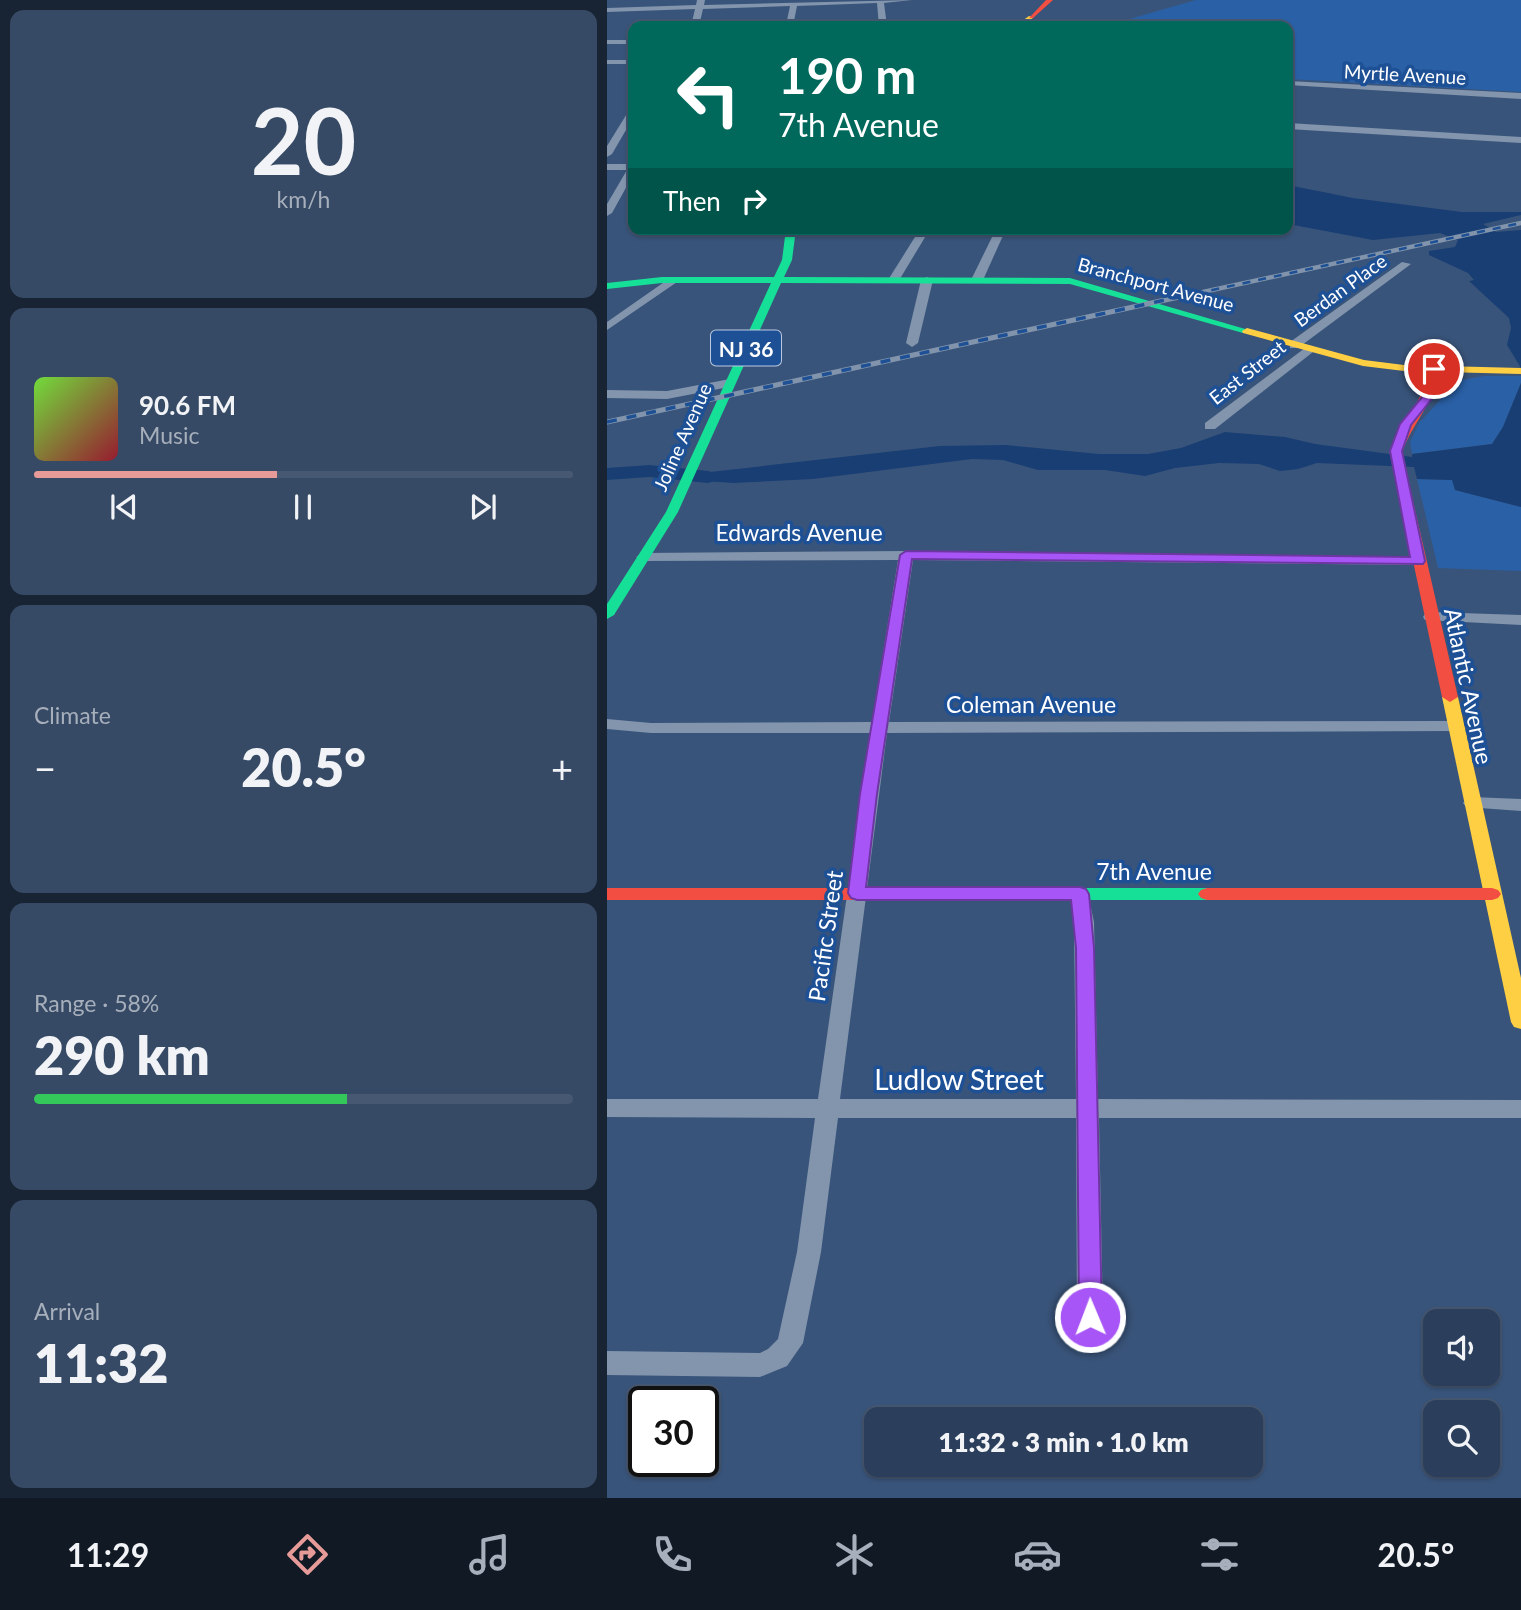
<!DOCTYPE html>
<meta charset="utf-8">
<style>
body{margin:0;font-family:Lato,sans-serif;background:#374a65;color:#f1f3f6;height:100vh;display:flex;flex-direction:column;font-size:26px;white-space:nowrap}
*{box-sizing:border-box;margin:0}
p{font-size:23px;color:#a6afbb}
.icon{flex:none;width:38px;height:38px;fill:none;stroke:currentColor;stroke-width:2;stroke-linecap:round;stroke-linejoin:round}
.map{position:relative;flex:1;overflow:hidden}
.panel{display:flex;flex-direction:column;gap:10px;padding:10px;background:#182333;width:607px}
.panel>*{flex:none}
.guide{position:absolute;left:21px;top:21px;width:665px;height:214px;border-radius:14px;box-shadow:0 2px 5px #0004,0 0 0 2px #475872;background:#00695c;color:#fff;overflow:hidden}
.buttons{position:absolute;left:816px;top:1309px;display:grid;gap:14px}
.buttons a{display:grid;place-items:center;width:77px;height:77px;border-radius:14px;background:#2b3f5c;box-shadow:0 2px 5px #0004,0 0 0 2px #475872;font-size:35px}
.speed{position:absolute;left:21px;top:1386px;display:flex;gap:14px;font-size:35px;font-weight:700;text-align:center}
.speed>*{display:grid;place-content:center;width:91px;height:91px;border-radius:50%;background:#2b3f5c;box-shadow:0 2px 5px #0004,0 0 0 2px #475872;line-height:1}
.speed .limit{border:4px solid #111;border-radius:10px;background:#fff;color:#111}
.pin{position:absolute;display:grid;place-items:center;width:60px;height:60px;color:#fff;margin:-30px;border:4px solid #fff;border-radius:50%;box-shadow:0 2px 7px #0007}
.me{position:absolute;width:77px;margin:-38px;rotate:359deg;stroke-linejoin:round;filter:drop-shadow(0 0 5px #0008)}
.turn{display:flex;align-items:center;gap:24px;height:147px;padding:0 35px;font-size:32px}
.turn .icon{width:91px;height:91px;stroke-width:2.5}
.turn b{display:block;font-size:49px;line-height:60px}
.then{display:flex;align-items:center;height:66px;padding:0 35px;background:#0003;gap:14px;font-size:26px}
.big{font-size:52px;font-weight:800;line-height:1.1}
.panel .widget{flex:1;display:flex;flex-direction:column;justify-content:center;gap:10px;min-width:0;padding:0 24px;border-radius:14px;background:#374a65}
.panel .dial{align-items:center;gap:0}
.dial b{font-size:91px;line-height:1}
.song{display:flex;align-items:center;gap:21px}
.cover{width:84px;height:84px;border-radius:10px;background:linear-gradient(135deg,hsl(100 70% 55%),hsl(350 70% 35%))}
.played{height:7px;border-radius:4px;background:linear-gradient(90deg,#e69b98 45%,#475872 45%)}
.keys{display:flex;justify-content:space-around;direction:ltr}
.heat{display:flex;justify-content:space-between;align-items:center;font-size:38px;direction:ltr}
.charge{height:10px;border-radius:5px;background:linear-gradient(90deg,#34c759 58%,#475872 0)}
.trip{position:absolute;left:257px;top:1407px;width:399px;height:70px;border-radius:14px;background:#2b3f5c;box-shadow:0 2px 5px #0004,0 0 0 2px #475872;font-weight:800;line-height:70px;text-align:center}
.tabs{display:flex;height:112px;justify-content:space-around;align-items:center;background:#111925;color:#a6afbb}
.tabs .icon{width:49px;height:49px}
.tabs .active{color:#e69b98}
.tabs b{font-size:32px;color:#f1f3f6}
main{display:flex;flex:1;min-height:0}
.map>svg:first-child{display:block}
</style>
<main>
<section class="panel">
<div class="widget dial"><b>20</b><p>km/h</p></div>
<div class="widget">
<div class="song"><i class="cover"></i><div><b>90.6 FM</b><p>Music</p></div></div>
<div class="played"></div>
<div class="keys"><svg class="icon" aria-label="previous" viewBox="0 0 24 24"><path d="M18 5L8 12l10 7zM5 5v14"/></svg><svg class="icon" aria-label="pause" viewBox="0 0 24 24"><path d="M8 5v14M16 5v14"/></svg><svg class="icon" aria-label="next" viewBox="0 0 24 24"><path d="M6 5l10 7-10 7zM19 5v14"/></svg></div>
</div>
<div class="widget"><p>Climate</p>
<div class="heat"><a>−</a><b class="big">20.5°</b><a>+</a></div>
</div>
<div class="widget"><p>Range · 58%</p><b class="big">290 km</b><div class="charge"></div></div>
<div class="widget"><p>Arrival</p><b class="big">11:32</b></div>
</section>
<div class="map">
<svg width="914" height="1498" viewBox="0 0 914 1498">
<rect width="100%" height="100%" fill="#39547a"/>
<g fill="#2a60a6">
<polygon points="589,0 914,0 914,92 681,79 681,26 518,26 519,20"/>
<polygon points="877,376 914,376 914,383 896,427 885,444 805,454 803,442 812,423 844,388 854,380"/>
<polygon points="810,479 846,480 848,490 914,507 914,571 831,568"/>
</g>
<g fill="#183e74">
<polygon points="681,185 746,198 855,212 914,212 914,215 876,224 889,232 914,230 914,368 900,345 904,328 902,318 862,281 867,280 861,273 822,255 822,251 848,247 851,240 833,233 766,240 681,224"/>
<polygon points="914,383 914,507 848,490 845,480 810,479 807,467 710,463 691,469 673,471 652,464 612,463 568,468 538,476 498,470 431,470 396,460 365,459 206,479 126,483 99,481 103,472 333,446 399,445 492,454 541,454 574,448 618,432 678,437 708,444 805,457 805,454 885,444 896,427"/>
</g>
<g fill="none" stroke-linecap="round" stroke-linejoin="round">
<polygon fill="#183e74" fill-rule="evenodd" points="42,465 101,471 108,473 111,477 108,481 101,483 42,477 0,480 0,468"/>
<g fill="#8295ad" fill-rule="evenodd">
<polygon points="90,0 98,0 97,5 305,0 277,3 280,26 272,26 270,3 190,6 186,26 179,25 183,6 96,9 92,26 84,26 88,9 0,12 0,8 89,5"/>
<rect x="0" y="40" width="26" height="4"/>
<rect x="0" y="60" width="26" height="4"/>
<polygon points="681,81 914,93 914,99 681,85"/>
<polygon points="21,112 26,112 26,118 5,154 0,157 0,146"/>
<polygon points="681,123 914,137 914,143 681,129"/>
<polygon points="0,164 26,164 26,175 5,213 0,216 0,204 20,170 0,170"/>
<polygon points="313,229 323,229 291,282 283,282 281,280"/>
<polygon points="389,229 399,229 376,280 366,282 364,280"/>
<polygon points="795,262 804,264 691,348 683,348 683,342"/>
<polygon points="320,277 326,280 311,343 305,347 299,343 314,280"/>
<polygon points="63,278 73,280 0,330 0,322"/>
<polygon points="702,345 708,349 706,352 608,429 598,429 598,423"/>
<polygon points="123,379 127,380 127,386 60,399 0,398 0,390 60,391"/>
<polygon points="299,551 811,557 818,561 811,565 306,560 282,722 847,721 856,726 847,731 280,733 233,1099 469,1099 467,922 463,894 466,889 480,889 487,922 491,1099 914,1100 914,1118 492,1118 496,1317 492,1325 483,1329 474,1325 470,1317 469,1118 231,1118 214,1252 196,1343 180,1366 153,1377 0,1375 0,1351 153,1353 161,1349 171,1339 190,1252 208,1118 0,1117 0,1099 211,1099 263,733 44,733 0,729 0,719 44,723 265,722 291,560 36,561 29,557 36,553"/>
<polygon points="824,612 914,615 914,625 818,620 816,617 818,614"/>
<polygon points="865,797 914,799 914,811 859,807 856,803 859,799"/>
</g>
<g fill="#16e098" fill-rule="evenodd">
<polygon points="179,229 189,229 185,260 177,277 463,278 645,331 636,333 463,284 174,283 71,512 7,615 0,619 0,604 59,512 164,283 55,283 0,289 0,283 55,277 167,277 175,260"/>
<polygon points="270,888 600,888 606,890 609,894 606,898 600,900 270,900 264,898 261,894 264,890"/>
</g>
<g fill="#ffcf43" fill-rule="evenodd">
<polygon points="422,16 427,17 415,26 408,26"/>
<polygon points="640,328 757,360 797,365 914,368 914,374 797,371 756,366 636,333 635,331"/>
<polygon points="843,692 851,697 914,978 914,1029 907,1027 904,1022 835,697"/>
</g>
<g fill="#f24e42" fill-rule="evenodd">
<polygon points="439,0 446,0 426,18 422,18"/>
<path d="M827 366 833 369C829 401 805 423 795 453L851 697 843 702 835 697 783 453C793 423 818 401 821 369Z"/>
<polygon points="0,888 270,888 276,890 279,894 276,898 270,900 0,900"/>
<polygon points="600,888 885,888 891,890 894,894 891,898 885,900 600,900 594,898 591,894 594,890"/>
</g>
<g stroke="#8194ab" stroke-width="4.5">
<polyline id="rail-far1" points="573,297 914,223"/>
</g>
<g stroke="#8194ab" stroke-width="5">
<polyline id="rail" points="0,422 581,295"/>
</g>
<use href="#rail-far1" stroke="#1e5095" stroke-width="2.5" stroke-dasharray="8" stroke-linecap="butt"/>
<use href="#rail" stroke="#1e5095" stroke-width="3.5" stroke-dasharray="10" stroke-linecap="butt"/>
</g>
<polygon fill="#a855f7" stroke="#6d37a1" stroke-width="2" points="827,366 832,369 831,391 804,425 795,451 818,561 816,564 305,559 270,794 259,887 473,887 479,889 482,894 487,948 495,1317 491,1324 483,1327 475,1324 472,1317 469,948 464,900 250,900 244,898 241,893 253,794 293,555 299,551 803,557 783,451 793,424 820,391 821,369"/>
<g text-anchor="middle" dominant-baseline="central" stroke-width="7" stroke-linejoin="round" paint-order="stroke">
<g font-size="19" fill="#fff" stroke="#1e5095">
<text transform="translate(798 74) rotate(3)">Myrtle Avenue</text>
<text transform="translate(549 284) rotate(15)">Branchport Avenue</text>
<text transform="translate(733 290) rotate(-36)">Berdan Place</text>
<text transform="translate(640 372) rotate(-38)">East Street</text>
<text transform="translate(75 437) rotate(-66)">Joline Avenue</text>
</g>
<rect fill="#1e5095" stroke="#bccadf" stroke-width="2" x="104" y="330.5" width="70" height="35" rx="5"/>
<g font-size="21" font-weight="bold" fill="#fff">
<text x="139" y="348">NJ 36</text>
</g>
<g font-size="23" fill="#fff" stroke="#1e5095">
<text x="192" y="532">Edwards Avenue</text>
<text transform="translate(862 686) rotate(78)">Atlantic Avenue</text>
<text x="424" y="704">Coleman Avenue</text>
<text x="547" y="871">7th Avenue</text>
<text transform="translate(218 936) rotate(-82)">Pacific Street</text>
</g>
<g font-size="28" fill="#fff" stroke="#1e5095">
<text x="352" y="1079">Ludlow Street</text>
</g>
</g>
</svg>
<div class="buttons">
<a><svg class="icon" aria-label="sound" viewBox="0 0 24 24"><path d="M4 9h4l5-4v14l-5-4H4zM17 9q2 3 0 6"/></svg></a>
<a><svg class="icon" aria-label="search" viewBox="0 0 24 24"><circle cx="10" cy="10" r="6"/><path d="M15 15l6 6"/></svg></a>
</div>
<div class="speed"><div class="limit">30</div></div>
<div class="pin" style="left:827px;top:369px;background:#d93025"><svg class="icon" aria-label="arrive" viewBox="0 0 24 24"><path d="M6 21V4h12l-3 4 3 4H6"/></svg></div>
<svg class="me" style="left:483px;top:1317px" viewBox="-20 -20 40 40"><circle r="17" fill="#a855f7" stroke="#fff" stroke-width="3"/><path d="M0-11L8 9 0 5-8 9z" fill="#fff"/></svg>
<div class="trip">11:32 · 3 min · 1.0 km</div>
<div class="guide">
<div class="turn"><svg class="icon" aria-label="left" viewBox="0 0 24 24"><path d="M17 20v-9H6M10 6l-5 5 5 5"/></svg><div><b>190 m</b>7th Avenue</div></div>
<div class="then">Then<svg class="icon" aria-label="right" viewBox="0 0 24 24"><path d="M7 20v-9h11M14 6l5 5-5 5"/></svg></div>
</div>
</div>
</main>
<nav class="tabs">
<b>11:29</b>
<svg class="icon active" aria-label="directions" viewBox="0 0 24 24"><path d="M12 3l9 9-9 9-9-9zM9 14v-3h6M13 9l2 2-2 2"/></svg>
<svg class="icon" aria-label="music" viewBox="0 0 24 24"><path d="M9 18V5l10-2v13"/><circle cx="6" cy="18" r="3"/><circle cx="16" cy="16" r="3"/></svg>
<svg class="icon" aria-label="phone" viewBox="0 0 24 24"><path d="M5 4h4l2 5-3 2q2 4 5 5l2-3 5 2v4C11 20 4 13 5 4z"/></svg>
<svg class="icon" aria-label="climate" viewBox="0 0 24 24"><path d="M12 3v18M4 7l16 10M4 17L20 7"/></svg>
<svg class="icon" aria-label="car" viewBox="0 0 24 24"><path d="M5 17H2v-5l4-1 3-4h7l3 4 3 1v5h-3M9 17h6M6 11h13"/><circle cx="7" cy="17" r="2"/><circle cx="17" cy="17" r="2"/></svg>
<svg class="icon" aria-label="filters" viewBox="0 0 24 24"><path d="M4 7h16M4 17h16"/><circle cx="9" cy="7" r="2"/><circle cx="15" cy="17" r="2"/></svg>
<b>20.5°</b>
</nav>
